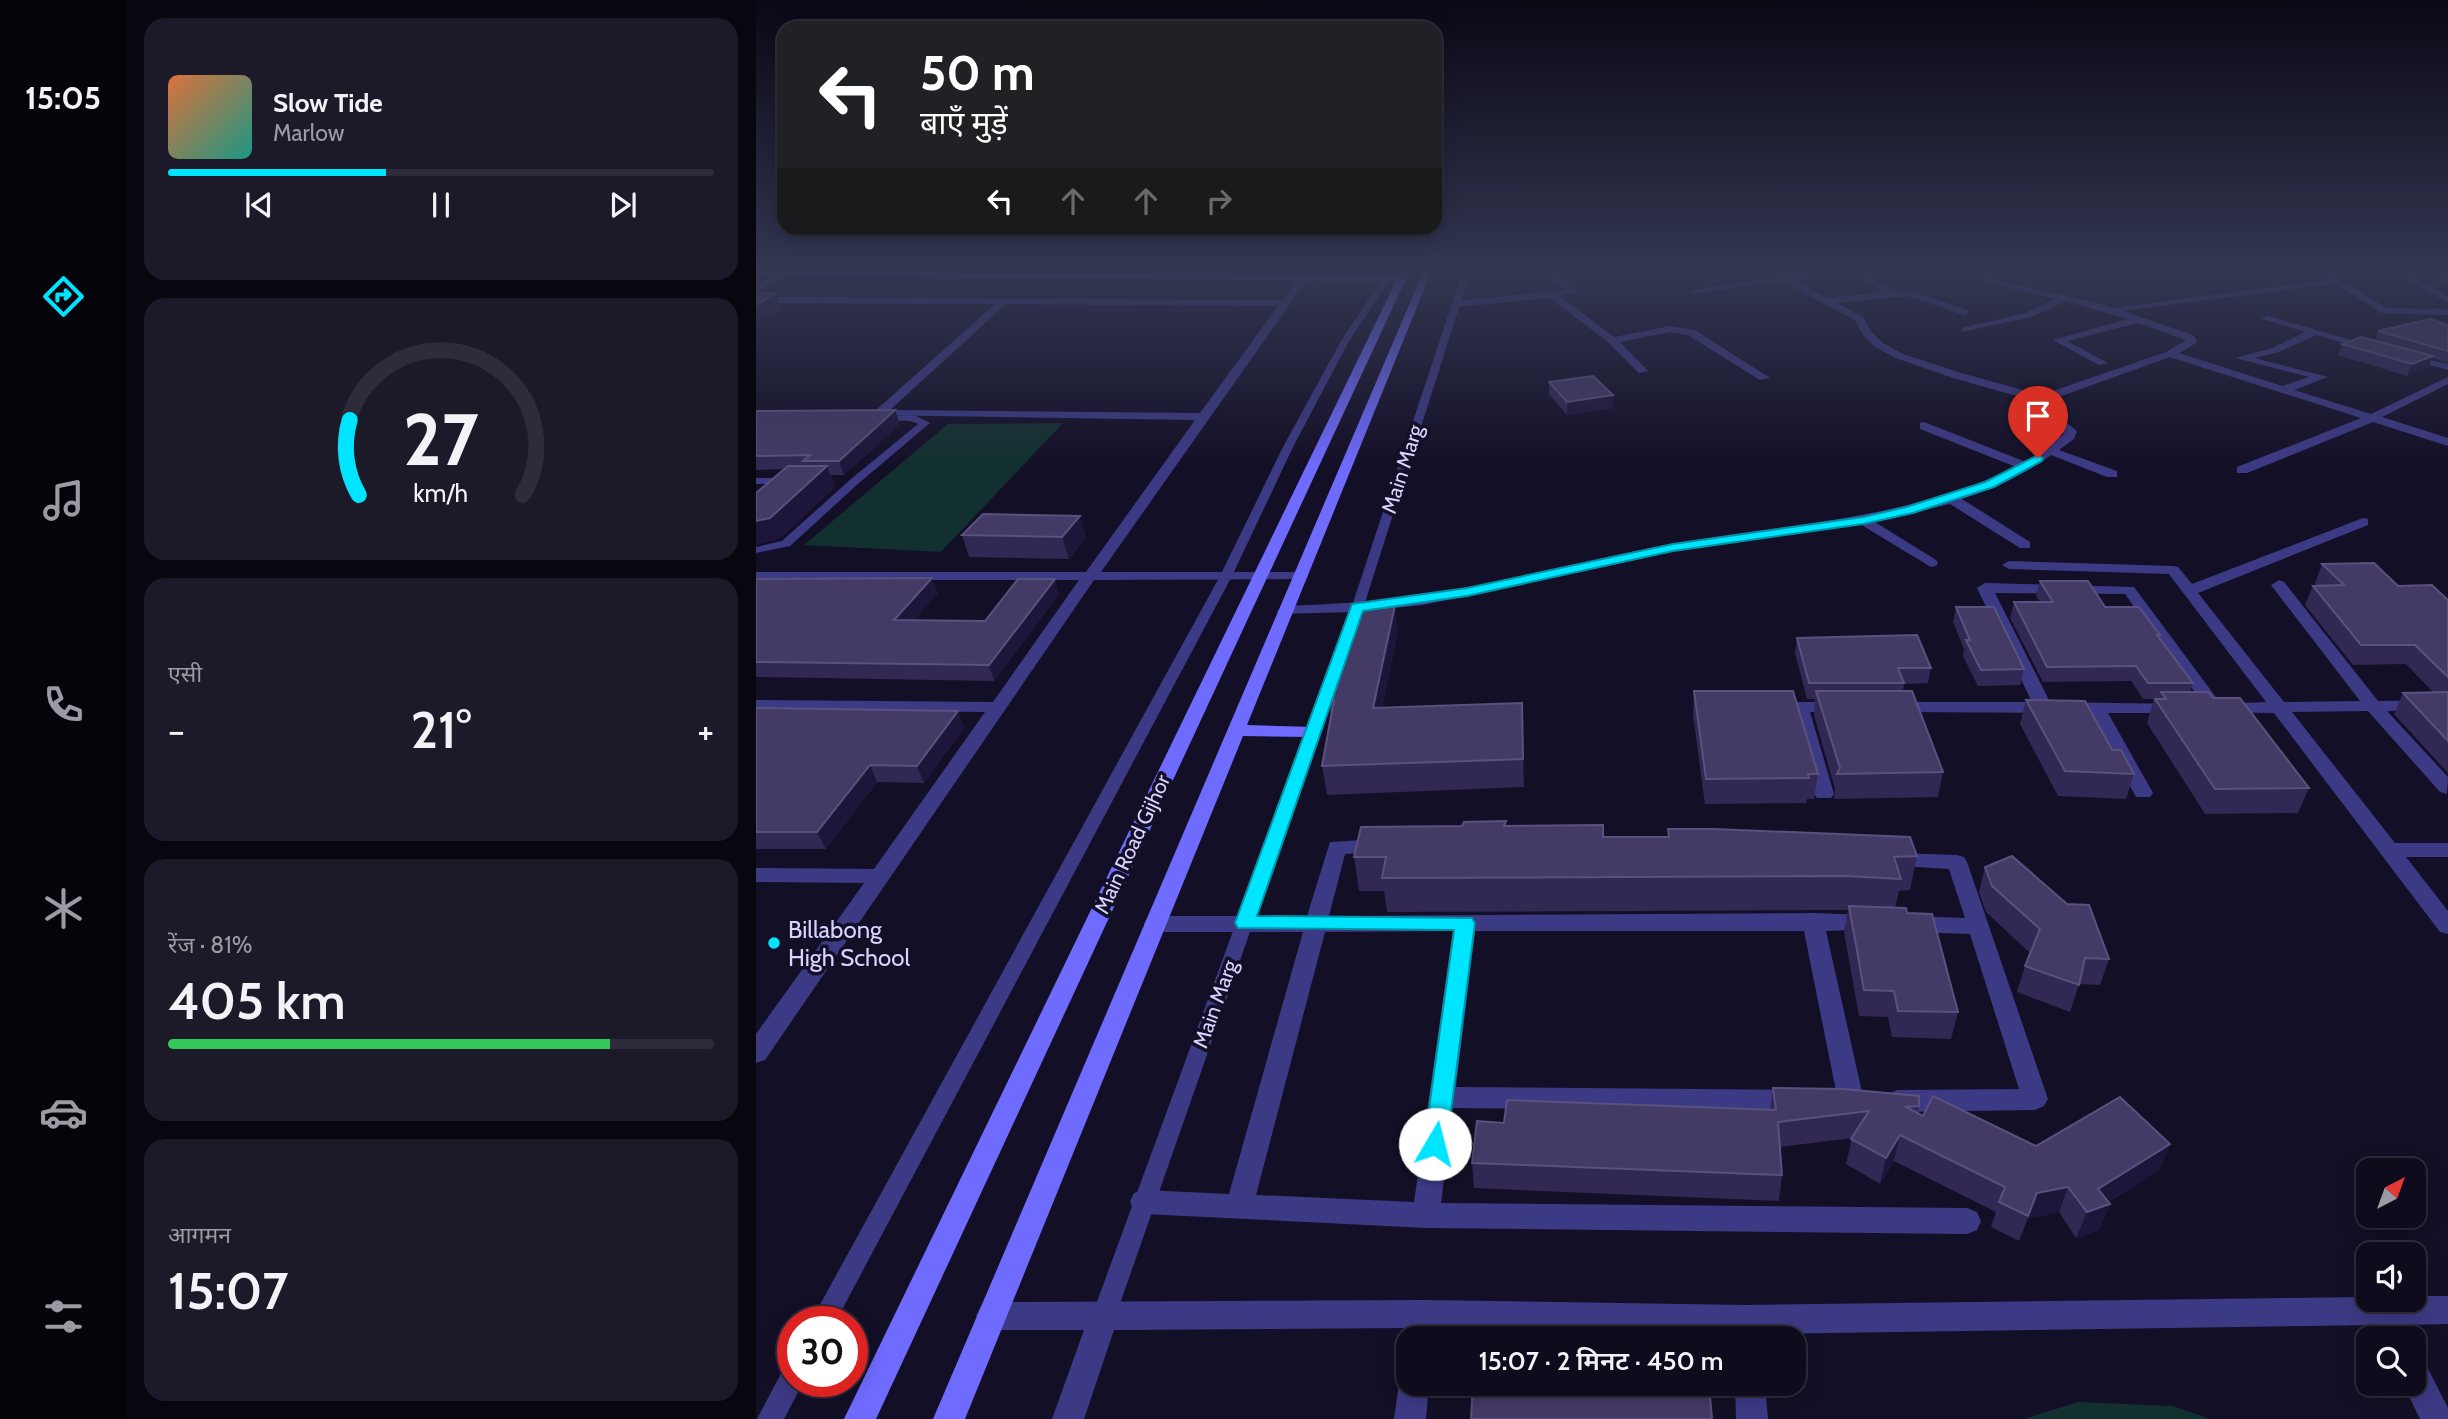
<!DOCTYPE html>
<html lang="hi">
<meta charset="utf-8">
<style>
body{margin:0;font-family:Cabin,"Noto Sans Devanagari",sans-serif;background:#1c1929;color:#f1f3f6;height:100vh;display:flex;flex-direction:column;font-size:26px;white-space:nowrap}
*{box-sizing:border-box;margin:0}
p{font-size:23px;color:#9b9ba3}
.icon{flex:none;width:38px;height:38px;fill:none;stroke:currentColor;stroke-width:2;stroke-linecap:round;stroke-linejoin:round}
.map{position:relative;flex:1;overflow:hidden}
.sheet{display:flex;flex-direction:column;gap:18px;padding:18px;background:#08060f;width:630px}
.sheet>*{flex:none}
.banner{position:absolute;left:21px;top:21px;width:665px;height:214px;border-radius:21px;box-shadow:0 4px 18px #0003,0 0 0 2px #2e2b3b;background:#202124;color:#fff;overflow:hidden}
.needle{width:46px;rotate:41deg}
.fabs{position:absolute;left:1600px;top:1158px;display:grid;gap:14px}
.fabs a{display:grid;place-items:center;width:70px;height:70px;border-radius:14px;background:#0e0b1c;box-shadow:0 4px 18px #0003,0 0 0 2px #2e2b3b;font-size:35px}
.speed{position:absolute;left:21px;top:1306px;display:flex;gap:14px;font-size:35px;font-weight:700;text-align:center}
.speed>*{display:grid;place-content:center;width:91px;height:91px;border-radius:50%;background:#0e0b1c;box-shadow:0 4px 18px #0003,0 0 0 2px #2e2b3b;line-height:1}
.speed .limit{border:10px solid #d22;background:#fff;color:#111}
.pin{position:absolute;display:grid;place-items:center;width:60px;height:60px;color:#fff;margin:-72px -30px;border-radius:50% 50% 50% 0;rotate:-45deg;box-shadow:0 0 7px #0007}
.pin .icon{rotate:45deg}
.me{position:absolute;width:77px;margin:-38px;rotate:8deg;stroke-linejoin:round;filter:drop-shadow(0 0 5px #0008)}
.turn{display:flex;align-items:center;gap:24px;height:147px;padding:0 28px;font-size:32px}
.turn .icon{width:91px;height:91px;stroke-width:2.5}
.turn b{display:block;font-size:49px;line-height:60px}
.lanes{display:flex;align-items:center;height:66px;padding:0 28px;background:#0003;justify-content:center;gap:35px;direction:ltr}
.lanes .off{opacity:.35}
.big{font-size:52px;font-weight:600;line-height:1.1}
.sheet .tile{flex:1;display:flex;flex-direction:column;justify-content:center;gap:10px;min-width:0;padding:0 24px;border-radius:21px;background:#1c1929}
.sheet .dial{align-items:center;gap:0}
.dial svg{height:182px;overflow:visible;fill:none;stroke:#2e2b3b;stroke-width:7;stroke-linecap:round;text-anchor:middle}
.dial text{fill:#f1f3f6;stroke:none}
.song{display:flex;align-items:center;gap:21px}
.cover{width:84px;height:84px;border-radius:10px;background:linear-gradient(135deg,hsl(20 70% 55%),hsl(170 70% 35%))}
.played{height:7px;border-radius:4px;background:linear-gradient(90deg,#00e5ff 40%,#2e2b3b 40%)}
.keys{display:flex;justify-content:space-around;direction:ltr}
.heat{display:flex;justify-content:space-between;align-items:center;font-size:38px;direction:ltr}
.charge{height:10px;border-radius:5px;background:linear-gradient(90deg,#34c759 81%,#2e2b3b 0)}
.trip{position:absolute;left:640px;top:1326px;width:410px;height:70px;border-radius:21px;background:#0e0b1c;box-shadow:0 4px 18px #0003,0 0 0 2px #2e2b3b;font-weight:600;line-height:70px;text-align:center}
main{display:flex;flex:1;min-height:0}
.menu{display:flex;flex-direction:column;width:126px;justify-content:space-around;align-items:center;background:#06040b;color:#9b9ba3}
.menu .icon{width:49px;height:49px}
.menu .current{color:#00e5ff}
.menu b{font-size:32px;color:#f1f3f6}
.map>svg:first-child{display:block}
</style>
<main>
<nav class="menu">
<b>15:05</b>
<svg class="icon current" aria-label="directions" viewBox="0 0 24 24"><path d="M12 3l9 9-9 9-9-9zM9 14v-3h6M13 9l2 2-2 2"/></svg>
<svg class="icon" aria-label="music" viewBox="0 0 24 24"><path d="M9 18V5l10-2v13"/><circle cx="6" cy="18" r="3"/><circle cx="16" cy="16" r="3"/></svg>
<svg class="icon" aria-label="phone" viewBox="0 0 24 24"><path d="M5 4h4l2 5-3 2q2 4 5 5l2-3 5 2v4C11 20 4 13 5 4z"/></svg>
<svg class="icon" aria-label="climate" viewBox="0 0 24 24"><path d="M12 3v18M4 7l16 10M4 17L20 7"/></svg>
<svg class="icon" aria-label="car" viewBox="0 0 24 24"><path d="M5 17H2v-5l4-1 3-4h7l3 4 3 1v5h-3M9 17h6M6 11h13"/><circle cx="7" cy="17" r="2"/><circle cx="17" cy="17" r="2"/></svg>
<svg class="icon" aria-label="filters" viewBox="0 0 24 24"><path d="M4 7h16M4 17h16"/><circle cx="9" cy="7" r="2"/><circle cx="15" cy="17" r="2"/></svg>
</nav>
<section class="sheet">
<div class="tile">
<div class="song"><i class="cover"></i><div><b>Slow Tide</b><p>Marlow</p></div></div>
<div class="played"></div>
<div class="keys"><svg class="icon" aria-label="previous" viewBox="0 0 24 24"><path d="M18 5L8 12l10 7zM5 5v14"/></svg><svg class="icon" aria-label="pause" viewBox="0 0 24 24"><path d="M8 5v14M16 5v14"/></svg><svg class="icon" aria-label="next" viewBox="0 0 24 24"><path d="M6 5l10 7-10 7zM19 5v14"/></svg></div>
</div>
<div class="tile dial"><svg viewBox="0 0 100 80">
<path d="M14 69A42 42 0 1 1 86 69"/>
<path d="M14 69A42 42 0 0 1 10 36" stroke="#00e5ff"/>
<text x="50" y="56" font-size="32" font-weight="700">27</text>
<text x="50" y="72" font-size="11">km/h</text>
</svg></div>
<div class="tile"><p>एसी</p>
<div class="heat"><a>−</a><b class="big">21°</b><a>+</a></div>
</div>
<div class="tile"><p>रेंज · 81%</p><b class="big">405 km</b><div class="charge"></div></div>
<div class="tile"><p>आगमन</p><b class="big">15:07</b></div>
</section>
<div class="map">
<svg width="1692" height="1419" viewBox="0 0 1692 1419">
<rect width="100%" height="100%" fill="#130f26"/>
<g fill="#12302f">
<polygon points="307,423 185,552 48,545 192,424"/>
<polygon points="1322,1402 1417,1406 1454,1419 1268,1419"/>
</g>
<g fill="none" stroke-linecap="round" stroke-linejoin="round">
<g fill="#3d3a85" fill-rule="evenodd">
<polygon points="629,270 636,270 630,285 593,341 537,447 476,576 80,1321 55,1321 464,576 527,447 585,341 622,285"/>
<polygon points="707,270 715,270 604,618 602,621 594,621 592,618"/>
<polygon points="1581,279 1585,281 1584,283 1357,312 1353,310 1357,308"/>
<path d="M158 415 174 423 103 483 34 546 0 553V547L26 541 95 479 162 424C149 417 132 425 119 418L121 416Z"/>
<polygon points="0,478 31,478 36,481 31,484 0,484"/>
<polygon points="591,633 597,637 359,1318 355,1326 347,1330 339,1326 335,1318 585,637"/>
<polygon points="37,1365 37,1381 48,1381 28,1419 1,1419 28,1368"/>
</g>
<g fill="#3d3a85" fill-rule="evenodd">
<polygon points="782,270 791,270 820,289 820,293 804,296 858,337 914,326 939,330 1014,378 1004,380 932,335 914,332 864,342 892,371 883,373 852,342 794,298 699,307 694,304 699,301 809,290"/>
<path d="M1008 270H1018L1029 275 1091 270 1076 278 1038 280 1072 298 1127 292 1097 270H1106L1138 291H1156L1211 310 1213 312 1208 315 1152 296 1081 303 1107 317 1115 331 1127 343 1147 354 1205 373 1285 395 1410 352 1430 340 1382 323 1311 341 1352 363 1343 365 1297 340 1372 319 1310 301 1275 317 1206 332V328L1269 313 1300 299 1260 290 1200 270H1212L1265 286 1346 304 1437 335 1441 341 1440 343 1423 353 1526 386 1553 377 1479 358 1516 348 1549 332 1504 318 1512 316 1619 347 1614 350 1560 335 1523 352 1498 358 1572 377 1538 390 1615 414 1692 377V384L1626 417 1692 438V446L1617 422 1491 473H1481V467L1605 418 1414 357 1297 399 1311 405 1303 417 1321 431 1318 439 1303 450 1361 471V477H1351L1295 455C1268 475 1238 489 1206 499L1274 542V548H1264L1194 504 1119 522 1180 560 1182 563 1180 566 1175 567 1104 524 916 552 667 605 598 612 523 614 521 611 529 606C575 604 621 602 666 595 750 583 832 559 915 544 1034 523 1150 520 1260 467L1164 429V423L1168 422 1270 462 1308 434 1291 418 1297 406 1197 378 1140 358 1119 347 1107 335 1100 321 1026 281 937 294 932 291 1018 277Z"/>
<polygon points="1301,270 1350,270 1313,276"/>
<polygon points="1558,270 1568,270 1631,308 1692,309 1692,315 1626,313"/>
<polygon points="1635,270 1645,270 1692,296 1692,303"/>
<polygon points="28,271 35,273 0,292 0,285"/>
<path d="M545 275 553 277 345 572H545L550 573 552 576 550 579 338 580 9 1060 0 1063V1034L108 883 0 882V868L118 869 229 712 0 710V700L237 702 323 580H0V572H330L439 420 114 415V411L120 410 239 304 0 303V297L527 300ZM250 304 522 306 444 413 134 410Z"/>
<polygon points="1647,354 1692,364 1692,370 1647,358"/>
<polygon points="1607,518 1612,519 1612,525 1442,593 1528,702 1604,701 1515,585 1523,580 1528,582 1622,701 1692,700 1692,710 1631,711 1692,777 1691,794 1684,792 1612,711 1536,712 1639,843 1692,843 1692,857 1650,857 1692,911 1692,934 1684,932 1518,713 1453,712 1369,594 1239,593 1294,702 1425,704 1428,708 1425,712 1419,713 1352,713 1397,793 1394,797 1380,797 1334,713 1139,712 1130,707 1139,702 1276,702 1221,588 1229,583 1378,587 1465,704 1510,702 1413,574 1253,569 1246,565 1253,561 1417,566 1422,567 1436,584"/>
<polygon points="1020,702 1080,702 1089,707 1080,712 1054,712 1078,794 1075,798 1061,798 1058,794 1037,712 1014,711 1011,707 1014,703"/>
<path d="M623 839 630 841 633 846 630 851 589 854 573 916 1057 913 1114 915 1122 917 1125 923 1122 929 1070 931 1108 1101 1104 1108 1095 1112 1086 1108 1082 1101 1048 931H719L700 1087 1039 1090 1048 1094 1052 1101 1048 1108 1039 1112 697 1108 685 1203 1211 1208 1221 1212 1225 1221 1221 1230 1211 1234 670 1228 388 1214 378 1211 374 1202 378 1193 388 1190 473 1194 547 932H399L391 930 388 924 391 918 399 916H551L574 842ZM697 931 658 1202 500 1195 569 932Z"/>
<polygon points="1137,853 1201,855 1208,857 1211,862 1292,1099 1288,1106 1279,1110 1141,1112 1132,1108 1128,1101 1132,1094 1141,1090 1263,1089 1214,934 1156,932 1148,930 1145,924 1148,918 1156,916 1209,918 1193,869 1130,865 1127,860 1130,855"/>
<polygon points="1657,1296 1692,1296 1692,1324 1650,1325 1656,1339 1625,1339 1619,1325 1005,1334 1005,1339 975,1339 975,1334 680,1329 679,1339 653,1339 653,1348 649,1339 650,1328 358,1330 328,1419 296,1419 328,1330 235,1330 225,1326 220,1316 225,1306 235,1302 667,1300 989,1305 1612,1297 1612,1300 1657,1300"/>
<polygon points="1657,1357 1668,1361 1692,1408 1692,1419 1664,1419 1647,1384 1657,1384"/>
<polygon points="653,1371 653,1384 673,1384 670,1419 638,1419 643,1384 647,1373"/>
<polygon points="979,1384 1009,1384 1012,1419 980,1419"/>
</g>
<g fill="#6f6bff" fill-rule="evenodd">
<polygon points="0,270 643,275 646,270 654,270 652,275 659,278 649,281 120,1419 88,1419 640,281 0,276"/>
<polygon points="668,270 676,270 491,725 556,727 565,732 556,737 487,736 209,1419 177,1419"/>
</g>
</g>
<g fill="#312854">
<polygon points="1661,270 1692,270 1692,287"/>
<polygon points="1692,325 1692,363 1676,358 1672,367 1651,376 1582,355 1586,344 1619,340 1622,331"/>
<polygon points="793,382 857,408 811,415 793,394"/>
<polygon points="0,411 144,424 88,475 75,475 79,487 23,539 28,469 0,470"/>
<polygon points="206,535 330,537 313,559 213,557"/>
<polygon points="1566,564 1692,600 1692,773 1638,714 1647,693 1678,693 1650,664 1597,665 1549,605 1557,586 1562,586 1559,583"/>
<polygon points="0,579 182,593 158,620 229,621 303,594 238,681 0,677"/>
<polygon points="1284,581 1349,607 1404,635 1403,637 1437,683 1434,692 1457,698 1553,788 1542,813 1449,814 1391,723 1398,699 1387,699 1375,681 1287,682 1254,618 1258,602 1284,602 1280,596"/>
<polygon points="1200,607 1268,669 1264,685 1222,686 1207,656 1208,649 1197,622"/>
<polygon points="642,631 626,708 767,730 768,787 571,795 566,766 575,717 572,700"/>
<polygon points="1041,638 1175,668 1172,683 1148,684 1147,691 1187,772 1182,797 1078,799 1079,789 1058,715 1059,699 1051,699 1039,653"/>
<polygon points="938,691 1062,774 1058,799 1051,799 1050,803 949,804 937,715"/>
<polygon points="1270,700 1378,774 1370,799 1302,796 1264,724"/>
<polygon points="0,708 202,711 208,728 168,783 121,782 70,849 0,849"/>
<polygon points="750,821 750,826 847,837 912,837 912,829 1161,856 1154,890 1143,891 1139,908 1151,913 1202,1012 1195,1039 1136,1037 1132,1017 1103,1016 1088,932 1092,910 631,912 628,891 603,891 598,857 706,826"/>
<polygon points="1229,867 1353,959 1344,985 1323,984 1314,1012 1261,992 1269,966 1274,953 1230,912 1223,892"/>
<polygon points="1017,1088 1163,1106 1161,1113 1167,1116 1280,1146 1414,1144 1403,1170 1352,1202 1354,1204 1343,1230 1320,1238 1303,1212 1272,1219 1263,1241 1235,1227 1240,1212 1138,1161 1124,1184 1090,1164 1096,1138 1024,1147 1026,1175 1023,1201 718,1188 716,1163 748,1123 1014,1110"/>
</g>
<g fill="#1d163a">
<polygon points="19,293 25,309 0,324 0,305"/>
<polygon points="1677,356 1672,367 1651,376 1656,364"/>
<polygon points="857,395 857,408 811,415 811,402"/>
<polygon points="139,410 144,424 88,475 83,461"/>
<polygon points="71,466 79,487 23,539 0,545 0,521"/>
<polygon points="324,516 330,537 313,559 306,537"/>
<polygon points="176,578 182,593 145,635 138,620"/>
<polygon points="299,579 303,594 238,681 233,665"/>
<polygon points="639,605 642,631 621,736 617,708"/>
<polygon points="766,703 767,730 768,787 767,759"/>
<polygon points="202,711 208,728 168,783 161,766"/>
<polygon points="114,765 121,782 70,849 61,832"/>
<polygon points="1144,1135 1138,1161 1124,1184 1130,1158"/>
<polygon points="1414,1144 1403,1170 1340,1209 1354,1204 1343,1230 1320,1238 1331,1212 1342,1189"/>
<polygon points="1312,1187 1303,1212 1272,1219 1263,1241 1281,1193"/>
</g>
<g fill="#433a66" stroke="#5a527e" stroke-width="2">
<polygon points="1672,270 1692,270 1692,280"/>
<polygon points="0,293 19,293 0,305"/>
<polygon points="1674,319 1692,325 1692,351 1622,331"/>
<polygon points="1605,337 1677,356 1656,364 1586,344"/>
<polygon points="837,376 857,395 811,402 793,382"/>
<polygon points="139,410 83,461 47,461 54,455 0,456 0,411"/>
<polygon points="32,466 71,466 14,518 0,521 0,493"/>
<polygon points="227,514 324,516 306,537 206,535"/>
<polygon points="1618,563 1642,586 1676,585 1692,600 1692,677 1659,645 1605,645 1557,586 1588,585 1566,564"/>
<polygon points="176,578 138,620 229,621 262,579 299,579 233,665 0,662 0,579"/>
<polygon points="1284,581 1332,581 1349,607 1383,607 1404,635 1401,635 1437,683 1392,683 1380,666 1291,667 1258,602 1297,602"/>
<polygon points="598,605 639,605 617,708 766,703 767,759 566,766 578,700 572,700"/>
<polygon points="1200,607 1238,607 1268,669 1225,670 1210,640 1214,640"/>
<polygon points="1161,635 1175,668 1142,668 1148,683 1053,683 1041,638"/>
<polygon points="938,691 1037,691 1062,774 1052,774 1053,778 950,779"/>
<polygon points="1060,691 1156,691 1187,772 1081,774 1084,768"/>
<polygon points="1405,692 1452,692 1457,698 1484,698 1553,788 1459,789 1399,699 1410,699"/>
<polygon points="1692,692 1692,741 1647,693"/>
<polygon points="1270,700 1329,701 1356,750 1365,750 1378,774 1309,771"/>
<polygon points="0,708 202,711 161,766 114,765 61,832 0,832"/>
<polygon points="750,821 748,826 847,825 847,837 913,837 912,829 958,829 1154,837 1161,856 1138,857 1145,879 1090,876 626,878 630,857 598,857 605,827 706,826 708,822"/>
<polygon points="1256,856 1311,904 1333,905 1353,959 1329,958 1323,985 1269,966 1284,929 1236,886 1229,867"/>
<polygon points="1093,906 1150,908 1151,913 1176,914 1202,1012 1142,1011 1138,991 1108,990"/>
<polygon points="1017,1088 1087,1089 1163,1096 1163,1106 1150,1107 1167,1116 1177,1096 1280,1146 1364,1097 1414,1144 1342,1189 1354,1204 1331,1212 1312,1187 1281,1193 1272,1216 1243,1202 1249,1187 1144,1135 1130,1158 1095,1139 1113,1111 1022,1122 1026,1175 716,1163 721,1121 748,1123 751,1100 1020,1110"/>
<polygon points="717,1384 953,1384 956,1419 715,1419"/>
</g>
<linearGradient id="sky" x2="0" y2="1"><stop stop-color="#0a0815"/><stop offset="0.58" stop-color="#333752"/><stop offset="1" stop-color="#333752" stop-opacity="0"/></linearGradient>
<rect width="1692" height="468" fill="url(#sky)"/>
<polygon fill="#00e5ff" stroke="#0095a6" stroke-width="2" points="1282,455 1287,458 1286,461 1238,487 1157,513 1107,524 917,551 711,596 607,611 501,916 716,918 719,923 691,1144 688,1151 679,1154 671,1151 668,1144 698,930 482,928 479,923 596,604 711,588 917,544 1107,517 1150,507 1229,482"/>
<circle fill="#00e5ff" stroke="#130f26" stroke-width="2.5" cx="18" cy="943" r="7"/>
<g text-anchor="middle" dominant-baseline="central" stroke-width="7" stroke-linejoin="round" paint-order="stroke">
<g font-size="21" fill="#d9d4ff" stroke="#130f26">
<text transform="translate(646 469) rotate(-72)">Main Marg</text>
<text transform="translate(376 844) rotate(-65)">Main Road Gijhor</text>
<text transform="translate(459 1004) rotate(-70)">Main Marg</text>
</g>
<g font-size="24" fill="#d9d4ff" stroke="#130f26" text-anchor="start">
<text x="32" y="929">Billabong<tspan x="32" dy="28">High School</tspan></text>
</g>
</g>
</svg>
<div class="fabs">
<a><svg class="needle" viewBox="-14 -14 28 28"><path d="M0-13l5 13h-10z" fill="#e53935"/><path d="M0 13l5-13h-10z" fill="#9b9ba3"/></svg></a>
<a><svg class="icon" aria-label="sound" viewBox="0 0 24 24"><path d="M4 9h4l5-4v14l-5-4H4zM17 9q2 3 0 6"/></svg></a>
<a><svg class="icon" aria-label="search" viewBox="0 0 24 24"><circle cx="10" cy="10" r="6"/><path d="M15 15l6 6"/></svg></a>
</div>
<div class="speed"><div class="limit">30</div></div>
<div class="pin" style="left:1282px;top:458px;background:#d93025"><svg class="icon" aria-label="arrive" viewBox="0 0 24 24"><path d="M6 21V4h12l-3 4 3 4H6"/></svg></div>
<svg class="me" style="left:679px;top:1144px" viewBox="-20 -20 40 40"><circle r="19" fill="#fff"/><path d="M0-13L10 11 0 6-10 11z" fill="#00e5ff"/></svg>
<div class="trip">15:07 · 2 मिनट · 450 m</div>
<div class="banner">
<div class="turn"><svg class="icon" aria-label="left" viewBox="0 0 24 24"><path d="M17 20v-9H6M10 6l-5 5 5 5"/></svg><div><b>50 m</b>बाएँ मुड़ें</div></div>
<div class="lanes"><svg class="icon" aria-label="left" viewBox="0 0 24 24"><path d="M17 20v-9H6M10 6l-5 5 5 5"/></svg><svg class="icon off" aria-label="ahead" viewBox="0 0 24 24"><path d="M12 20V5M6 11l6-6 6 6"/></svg><svg class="icon off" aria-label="ahead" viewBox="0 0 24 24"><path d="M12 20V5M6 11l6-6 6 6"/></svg><svg class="icon off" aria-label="right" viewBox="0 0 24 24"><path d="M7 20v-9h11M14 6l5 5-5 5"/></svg></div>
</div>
</div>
</main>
